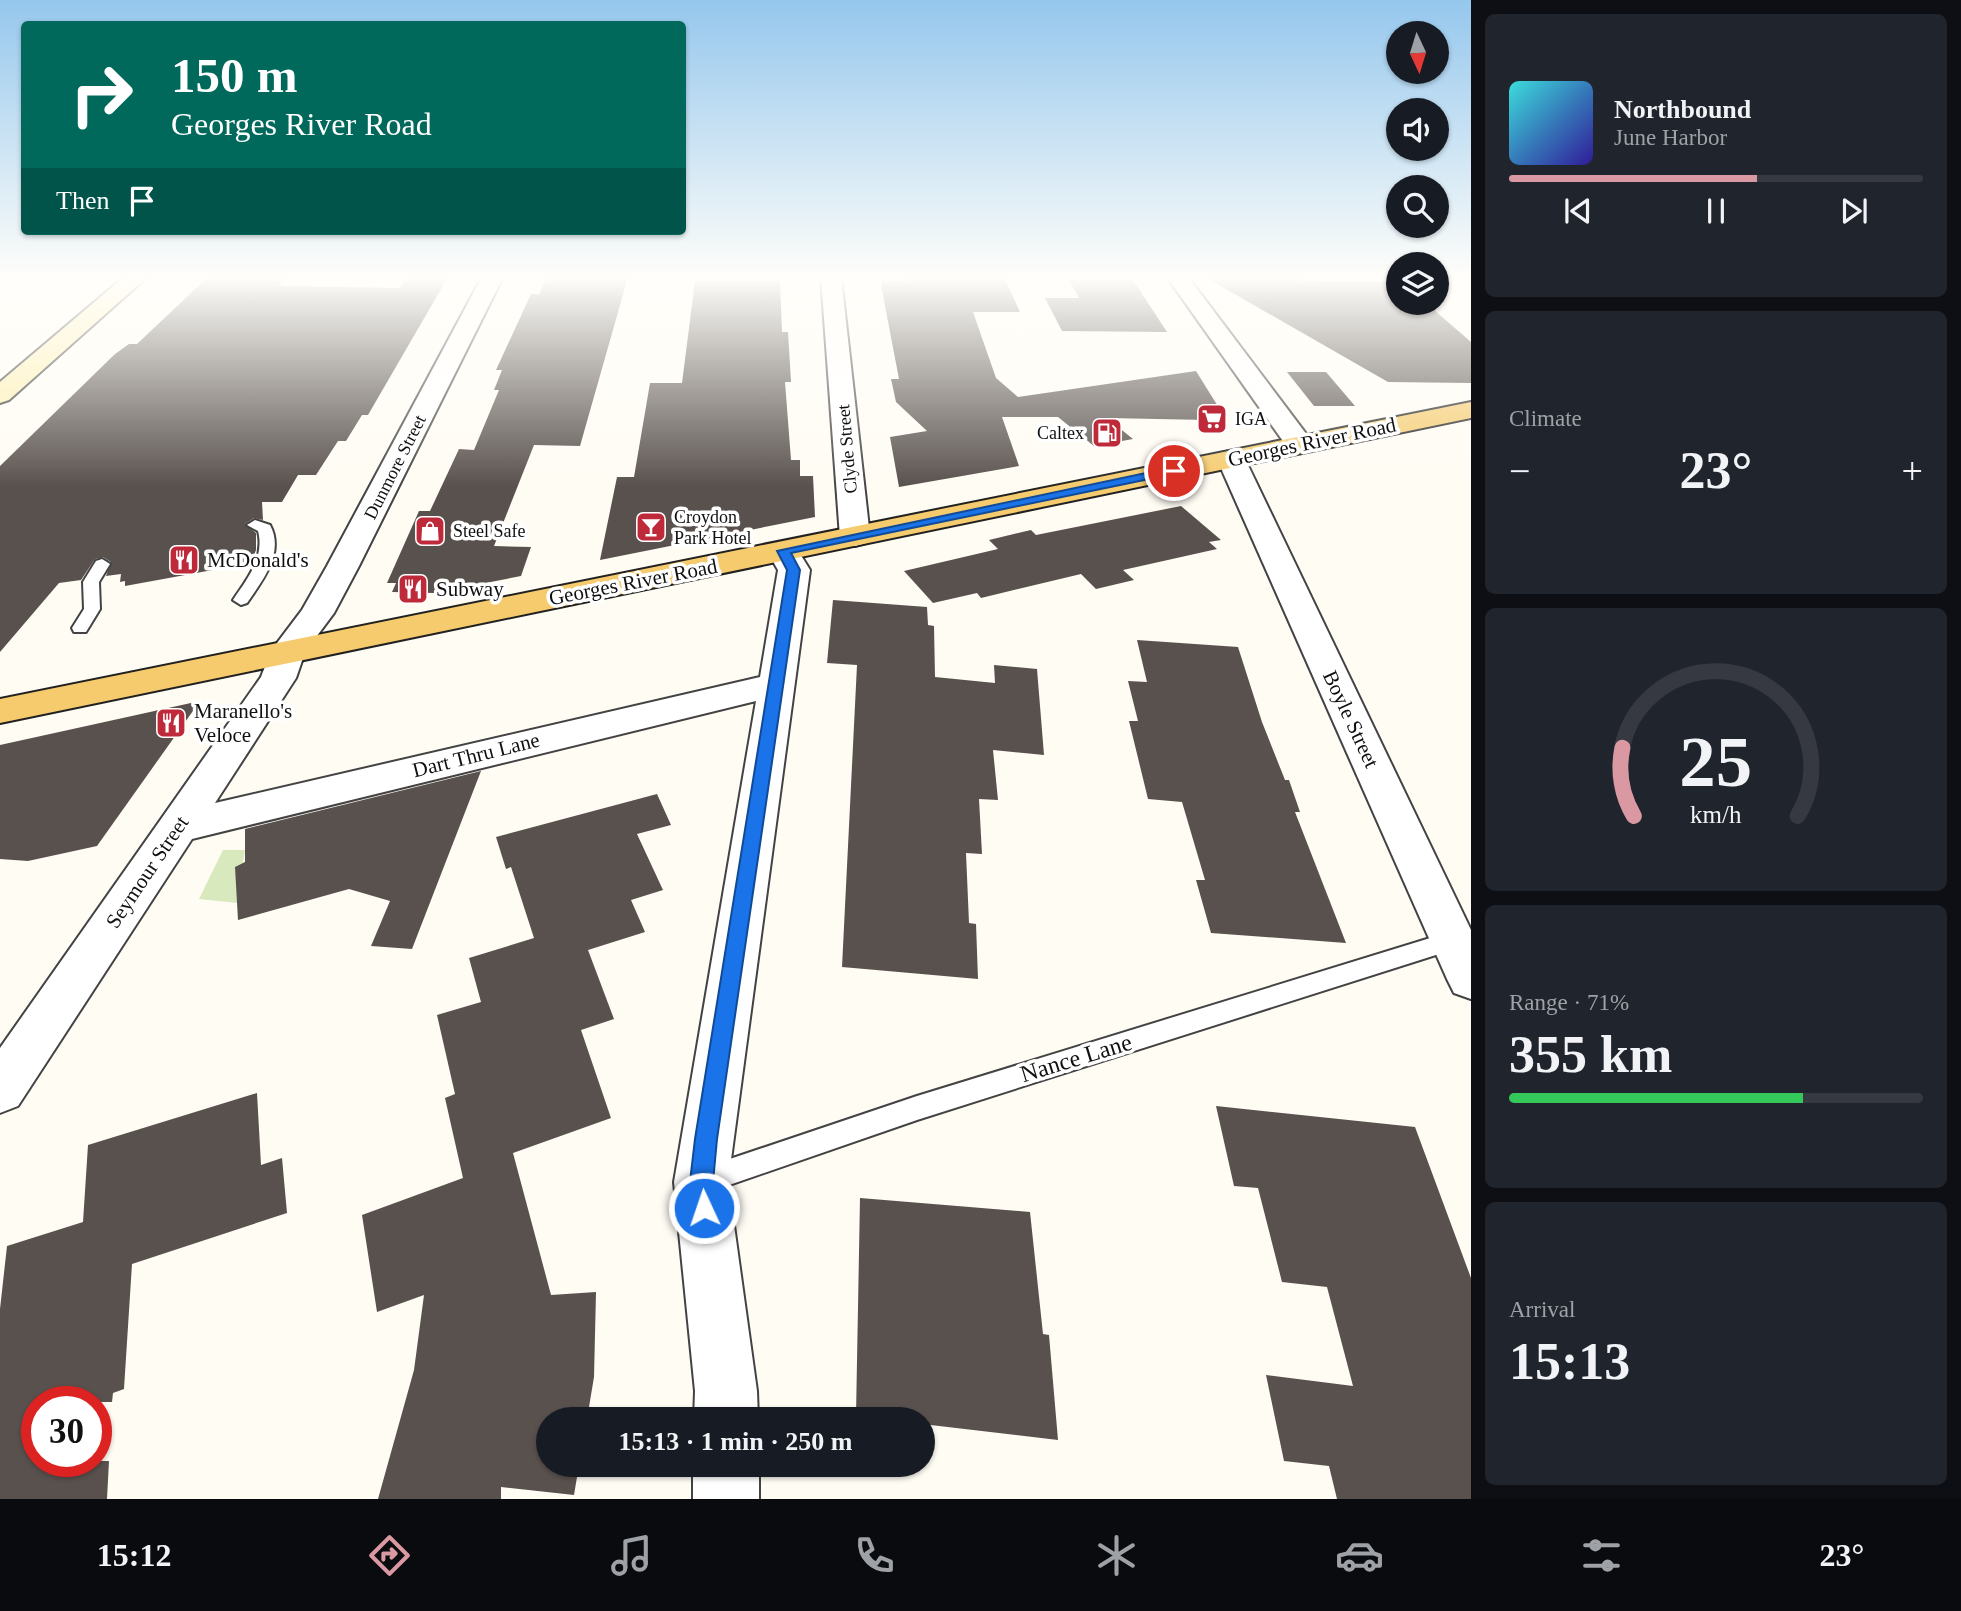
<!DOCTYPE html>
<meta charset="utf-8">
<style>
body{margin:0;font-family:"Times New Roman",serif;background:#20242c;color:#f1f3f6;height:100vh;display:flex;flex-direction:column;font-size:26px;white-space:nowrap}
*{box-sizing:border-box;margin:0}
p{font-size:23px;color:#9ea1a6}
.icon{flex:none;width:38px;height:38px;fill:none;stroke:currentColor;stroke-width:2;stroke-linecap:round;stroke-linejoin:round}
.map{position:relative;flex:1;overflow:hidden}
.sheet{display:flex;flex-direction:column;gap:14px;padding:14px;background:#0d0f14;width:490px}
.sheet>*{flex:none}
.banner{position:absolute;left:21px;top:21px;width:665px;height:214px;border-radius:7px;box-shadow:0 2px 5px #0004;background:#00695c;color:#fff;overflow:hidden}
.needle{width:46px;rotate:176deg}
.fabs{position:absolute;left:1386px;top:21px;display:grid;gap:14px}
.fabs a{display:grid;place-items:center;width:63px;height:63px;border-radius:50%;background:#171b24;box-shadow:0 2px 5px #0004;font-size:35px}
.speed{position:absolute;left:21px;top:1386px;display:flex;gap:14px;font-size:35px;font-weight:700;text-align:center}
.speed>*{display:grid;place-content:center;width:91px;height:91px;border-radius:50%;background:#171b24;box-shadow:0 2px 5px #0004;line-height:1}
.speed .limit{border:10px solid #d22;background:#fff;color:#111}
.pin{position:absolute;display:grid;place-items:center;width:60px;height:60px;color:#fff;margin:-30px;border:4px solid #fff;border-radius:50%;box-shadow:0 2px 7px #0007}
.me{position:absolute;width:77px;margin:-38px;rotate:357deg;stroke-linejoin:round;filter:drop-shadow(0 0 5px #0008)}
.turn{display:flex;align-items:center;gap:24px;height:147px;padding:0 35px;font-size:32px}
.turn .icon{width:91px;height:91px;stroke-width:2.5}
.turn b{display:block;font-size:49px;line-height:60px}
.then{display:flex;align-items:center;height:66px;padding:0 35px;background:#0003;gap:14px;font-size:26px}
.big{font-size:52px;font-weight:800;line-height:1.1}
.sheet .widget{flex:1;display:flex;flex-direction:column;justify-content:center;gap:10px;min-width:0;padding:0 24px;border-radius:10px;background:#20242c}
.sheet .dial{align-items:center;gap:0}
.dial svg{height:182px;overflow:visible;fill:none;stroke:#363941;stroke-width:7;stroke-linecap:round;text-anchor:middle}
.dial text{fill:#f1f3f6;stroke:none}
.song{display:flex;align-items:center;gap:21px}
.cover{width:84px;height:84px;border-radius:10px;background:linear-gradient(135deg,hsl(180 70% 55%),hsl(250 70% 35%))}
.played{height:7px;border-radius:4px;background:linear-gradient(90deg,#da99a2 60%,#363941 60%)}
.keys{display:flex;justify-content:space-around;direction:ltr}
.heat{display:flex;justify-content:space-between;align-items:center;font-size:38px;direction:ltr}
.charge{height:10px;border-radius:5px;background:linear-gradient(90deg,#34c759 71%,#363941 0)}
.trip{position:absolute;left:536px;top:1407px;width:399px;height:70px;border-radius:35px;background:#171b24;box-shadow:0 2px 5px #0004;font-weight:800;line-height:70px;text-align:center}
.menu{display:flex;height:112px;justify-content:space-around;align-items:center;background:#090b0e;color:#9ea1a6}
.menu .icon{width:49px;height:49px}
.menu .on{color:#da99a2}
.menu b{font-size:32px;color:#f1f3f6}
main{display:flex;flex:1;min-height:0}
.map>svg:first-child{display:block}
</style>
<main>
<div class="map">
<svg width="1471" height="1499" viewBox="0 0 1471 1499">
<rect width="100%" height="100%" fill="#fffcf4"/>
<polygon fill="#d7e9bd" points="223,850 245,850 237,903 199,899"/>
<g fill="#59514d">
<polygon points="208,277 286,277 278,286 400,288 407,277 448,277 368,415 362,415 346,441 338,441 316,475 298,475 282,502 262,502 263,520 254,518 245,524 256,533 256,550 251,563 125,586 125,581 120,582 121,574 106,576 111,562 103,557 95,559 81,580 59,583 0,652 0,466 115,354 129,344 137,344"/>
<polygon points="547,277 628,277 580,446 534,445 494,546 531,547 521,576 434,593 392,592 396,583 387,583 419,511 430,511 459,449 474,450 499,390 494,390 502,370 496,370 531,294 539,294"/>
<polygon points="905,277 1004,277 1020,312 973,312 996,378 1018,397 1196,371 1224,416 1204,416 1207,420 1107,418 1133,439 1094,446 1058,417 1002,417 1019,466 899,487 890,437 927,431 896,402 891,379 899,379 881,285 882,281 906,281"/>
<polygon points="1205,277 1300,277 1303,281 1398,282 1398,303 1426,303 1471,342 1471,383 1388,382"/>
<polygon points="1069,280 1133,280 1167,332 1062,331 1045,298 1079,298"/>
<polygon points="695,281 780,281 782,332 788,332 791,382 785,382 791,460 800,460 800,476 813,476 815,517 600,560 617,477 634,477 650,383 682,383"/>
<polygon points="1287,372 1326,372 1355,406 1314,406"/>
<polygon points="1181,506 1221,540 1209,542 1217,549 1123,570 1134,580 1096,589 1081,574 981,598 977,593 933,603 904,571 998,549 989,540 1031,530 1036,535"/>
<polygon points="833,600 927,607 928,625 934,626 935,677 995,683 994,665 1037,669 1044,755 993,750 998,800 979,799 982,854 966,853 969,923 976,924 978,979 842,967 857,665 827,663"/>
<polygon points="1137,640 1238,647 1262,722 1285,780 1289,780 1300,812 1295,812 1346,943 1211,933 1196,880 1205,880 1182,802 1148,799 1129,721 1138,721 1128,681 1147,682"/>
<polygon points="200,701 97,846 28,861 0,859 0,745"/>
<polygon points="481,771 412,949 371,946 390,901 349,889 238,920 235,867 245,862 245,829"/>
<polygon points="657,794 671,825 637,834 663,890 631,900 645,932 588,950 614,1019 581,1030 611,1118 513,1153 551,1295 596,1292 594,1377 587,1419 548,1419 548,1465 579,1465 574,1495 501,1487 501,1499 378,1499 414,1370 424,1295 377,1312 362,1215 463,1178 445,1098 455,1094 437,1015 481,1002 469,958 534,938 511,867 506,869 496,837"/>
<polygon points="257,1093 261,1165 282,1158 287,1213 132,1264 124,1389 113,1393 112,1402 37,1402 37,1461 109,1461 107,1499 0,1499 0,1309 7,1246 83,1222 88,1145"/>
<polygon points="1216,1106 1415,1127 1471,1278 1471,1499 1337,1499 1329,1466 1284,1461 1266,1375 1353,1386 1327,1287 1282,1282 1258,1188 1234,1186"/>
<polygon points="860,1198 1030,1212 1043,1334 1049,1335 1058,1440 922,1424 922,1419 856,1416"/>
</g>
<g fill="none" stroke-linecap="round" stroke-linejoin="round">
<g stroke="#434343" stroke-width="4">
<g id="lane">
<path d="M255 520 270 525C285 553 262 581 247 603L241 605 233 600C247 579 265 558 258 531L247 525Z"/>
<polygon points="102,559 110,564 99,582 100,609 86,632 74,632 72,628 84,609 83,582 96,561"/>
<polygon points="1453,931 1461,933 1464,940 1461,947 917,1120 706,1193 696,1189 692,1180 696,1171 706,1167 917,1096"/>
</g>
</g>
<g stroke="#434343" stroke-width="4">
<g id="street">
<polygon points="482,277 503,277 359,566 334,613 305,652 296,678 215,803 760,677 778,570 767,551 772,544 783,542 794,544 810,570 728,1182 757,1391 758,1419 694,1419 695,1391 674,1182 756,701 192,839 18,1106 0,1113 0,1048 261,677 271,651 302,610 327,566"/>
<polygon points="821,277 841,277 870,537 866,543 855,546 844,543 840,537"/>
<polygon points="1167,277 1188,277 1310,439 1314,445 1310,451 1290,451"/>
<polygon points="1231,451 1241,453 1245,459 1471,930 1471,999 1454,993 1447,979 1217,459 1221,453"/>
<rect x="693" y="1465" width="66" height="34"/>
</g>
</g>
<g stroke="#323232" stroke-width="4">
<polygon id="secondary" points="124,277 147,277 9,400 0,403 0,382"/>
</g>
<g stroke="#212121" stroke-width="4">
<polygon id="primary" points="1471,402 1471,418 0,723 0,699"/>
</g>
<use href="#lane" fill="#fff" fill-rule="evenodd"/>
<use href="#street" fill="#fff" fill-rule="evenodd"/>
<use href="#secondary" fill="#fdefb1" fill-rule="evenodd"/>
<use href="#primary" fill="#f5cb6e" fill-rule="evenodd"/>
</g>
<linearGradient id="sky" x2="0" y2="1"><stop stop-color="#95c7ed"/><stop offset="0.57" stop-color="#fffefa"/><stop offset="1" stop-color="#fffefa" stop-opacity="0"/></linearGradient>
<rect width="1471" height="487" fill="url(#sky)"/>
<polygon fill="#1a73e8" stroke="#114b97" stroke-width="2" points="1174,467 1180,471 1178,473 791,553 800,570 717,1139 713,1182 716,1208 713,1216 704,1219 696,1216 690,1182 695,1139 787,570 777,551"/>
<defs>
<g id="supermarket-square" transform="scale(1.575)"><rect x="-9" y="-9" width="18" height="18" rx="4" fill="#bf2a3b" stroke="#fff"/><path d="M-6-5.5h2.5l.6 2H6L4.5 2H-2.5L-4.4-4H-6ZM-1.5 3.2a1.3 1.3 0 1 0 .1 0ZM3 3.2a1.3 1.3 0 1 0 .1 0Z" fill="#fff"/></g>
<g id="fuel-square" transform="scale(1.575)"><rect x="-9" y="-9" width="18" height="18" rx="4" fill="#bf2a3b" stroke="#fff"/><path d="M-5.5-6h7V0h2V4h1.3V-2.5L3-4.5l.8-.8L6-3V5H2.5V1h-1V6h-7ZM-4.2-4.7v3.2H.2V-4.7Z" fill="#fff"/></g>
<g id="bar-square" transform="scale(1.575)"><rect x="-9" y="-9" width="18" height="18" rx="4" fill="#bf2a3b" stroke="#fff"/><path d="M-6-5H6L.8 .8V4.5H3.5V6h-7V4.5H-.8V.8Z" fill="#fff"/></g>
<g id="shop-square" transform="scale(1.575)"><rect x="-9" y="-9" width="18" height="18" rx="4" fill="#bf2a3b" stroke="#fff"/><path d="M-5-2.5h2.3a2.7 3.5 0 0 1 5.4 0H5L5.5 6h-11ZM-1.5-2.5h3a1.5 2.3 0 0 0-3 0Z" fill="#fff"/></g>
<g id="restaurant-square" transform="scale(1.575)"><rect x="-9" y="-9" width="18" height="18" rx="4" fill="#bf2a3b" stroke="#fff"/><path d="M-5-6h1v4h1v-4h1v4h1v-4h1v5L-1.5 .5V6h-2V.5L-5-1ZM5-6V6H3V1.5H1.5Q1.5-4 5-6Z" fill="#fff"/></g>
</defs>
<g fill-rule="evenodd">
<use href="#supermarket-square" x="1212" y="419"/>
<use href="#fuel-square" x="1107" y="433"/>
<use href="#bar-square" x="651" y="527"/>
<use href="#shop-square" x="430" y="531"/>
<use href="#restaurant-square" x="184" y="560"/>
<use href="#restaurant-square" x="413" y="589"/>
<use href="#restaurant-square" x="171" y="723"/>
</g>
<g text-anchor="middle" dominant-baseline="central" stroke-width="7" stroke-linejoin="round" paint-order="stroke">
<g font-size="18" fill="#101010" stroke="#fff" text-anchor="start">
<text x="1235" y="419">IGA</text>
<text x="1084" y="433" text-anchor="end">Caltex</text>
<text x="674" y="517">Croydon<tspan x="674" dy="21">Park Hotel</tspan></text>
<text x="453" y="531">Steel Safe</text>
</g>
<g font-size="18" fill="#101010" stroke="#fff">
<text transform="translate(847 449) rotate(-95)">Clyde Street</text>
<text transform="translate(395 467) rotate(-63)">Dunmore Street</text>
</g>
<g font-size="21" fill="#101010" stroke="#fff">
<text transform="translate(1312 442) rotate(-12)">Georges River Road</text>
<text transform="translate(633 582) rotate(-11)">Georges River Road</text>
<text transform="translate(1351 719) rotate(65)">Boyle Street</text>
<text transform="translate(476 755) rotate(-14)">Dart Thru Lane</text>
<text transform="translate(147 872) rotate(-56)">Seymour Street</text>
</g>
<g font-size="21" fill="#101010" stroke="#fff" text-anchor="start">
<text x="207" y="560">McDonald's</text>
<text x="436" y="589">Subway</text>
<text x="194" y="711">Maranello's<tspan x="194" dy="24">Veloce</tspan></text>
</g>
<g font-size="24" fill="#101010" stroke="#fff">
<text transform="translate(1076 1058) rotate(-17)">Nance Lane</text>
</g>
</g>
</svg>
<div class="fabs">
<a><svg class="needle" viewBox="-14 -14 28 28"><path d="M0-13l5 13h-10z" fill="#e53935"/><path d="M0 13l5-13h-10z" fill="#9ea1a6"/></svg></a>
<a><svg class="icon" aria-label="sound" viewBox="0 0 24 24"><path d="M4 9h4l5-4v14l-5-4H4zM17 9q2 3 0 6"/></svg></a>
<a><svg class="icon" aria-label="search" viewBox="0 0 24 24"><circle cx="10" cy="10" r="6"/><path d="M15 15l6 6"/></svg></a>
<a><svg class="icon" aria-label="layers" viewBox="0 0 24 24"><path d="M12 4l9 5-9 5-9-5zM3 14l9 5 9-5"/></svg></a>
</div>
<div class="speed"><div class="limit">30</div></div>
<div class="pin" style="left:1174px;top:471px;background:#d93025"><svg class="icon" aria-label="arrive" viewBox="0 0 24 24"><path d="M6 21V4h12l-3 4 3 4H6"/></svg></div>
<svg class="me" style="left:704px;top:1208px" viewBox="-20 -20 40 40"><circle r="17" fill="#1a73e8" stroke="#fff" stroke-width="3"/><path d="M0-11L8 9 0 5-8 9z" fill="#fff"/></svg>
<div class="trip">15:13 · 1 min · 250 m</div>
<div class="banner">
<div class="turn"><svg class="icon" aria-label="right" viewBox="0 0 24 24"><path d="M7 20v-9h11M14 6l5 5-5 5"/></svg><div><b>150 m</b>Georges River Road</div></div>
<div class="then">Then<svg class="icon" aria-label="arrive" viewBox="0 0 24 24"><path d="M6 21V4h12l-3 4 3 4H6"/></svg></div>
</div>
</div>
<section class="sheet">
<div class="widget">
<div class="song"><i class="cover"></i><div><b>Northbound</b><p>June Harbor</p></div></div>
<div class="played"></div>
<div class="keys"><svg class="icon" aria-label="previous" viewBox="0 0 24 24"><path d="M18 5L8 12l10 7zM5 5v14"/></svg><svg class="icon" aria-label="pause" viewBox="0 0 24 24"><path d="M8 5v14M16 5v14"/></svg><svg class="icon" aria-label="next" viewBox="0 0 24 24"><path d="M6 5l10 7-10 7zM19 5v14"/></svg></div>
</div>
<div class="widget"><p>Climate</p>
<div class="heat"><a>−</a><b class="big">23°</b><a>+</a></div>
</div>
<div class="widget dial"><svg viewBox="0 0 100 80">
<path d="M14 69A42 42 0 1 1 86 69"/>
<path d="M14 69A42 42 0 0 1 9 39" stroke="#da99a2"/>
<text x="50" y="56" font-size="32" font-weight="700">25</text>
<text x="50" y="72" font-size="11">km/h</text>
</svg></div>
<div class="widget"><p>Range · 71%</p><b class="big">355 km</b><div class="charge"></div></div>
<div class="widget"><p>Arrival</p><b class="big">15:13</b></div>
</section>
</main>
<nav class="menu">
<b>15:12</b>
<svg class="icon on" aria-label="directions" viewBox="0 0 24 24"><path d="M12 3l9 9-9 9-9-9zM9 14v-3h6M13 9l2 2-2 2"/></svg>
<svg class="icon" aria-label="music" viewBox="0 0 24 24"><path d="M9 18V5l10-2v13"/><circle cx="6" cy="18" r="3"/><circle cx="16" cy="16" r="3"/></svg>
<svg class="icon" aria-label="phone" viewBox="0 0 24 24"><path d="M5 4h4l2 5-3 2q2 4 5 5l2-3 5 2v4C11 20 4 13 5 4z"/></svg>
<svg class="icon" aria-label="climate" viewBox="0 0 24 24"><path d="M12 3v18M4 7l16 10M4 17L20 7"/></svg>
<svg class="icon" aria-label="car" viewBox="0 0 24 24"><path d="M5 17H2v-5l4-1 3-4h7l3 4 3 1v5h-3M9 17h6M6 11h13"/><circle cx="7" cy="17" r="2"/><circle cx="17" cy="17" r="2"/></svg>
<svg class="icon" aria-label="filters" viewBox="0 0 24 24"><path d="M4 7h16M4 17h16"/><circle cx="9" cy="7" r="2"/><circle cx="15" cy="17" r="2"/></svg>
<b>23°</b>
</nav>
